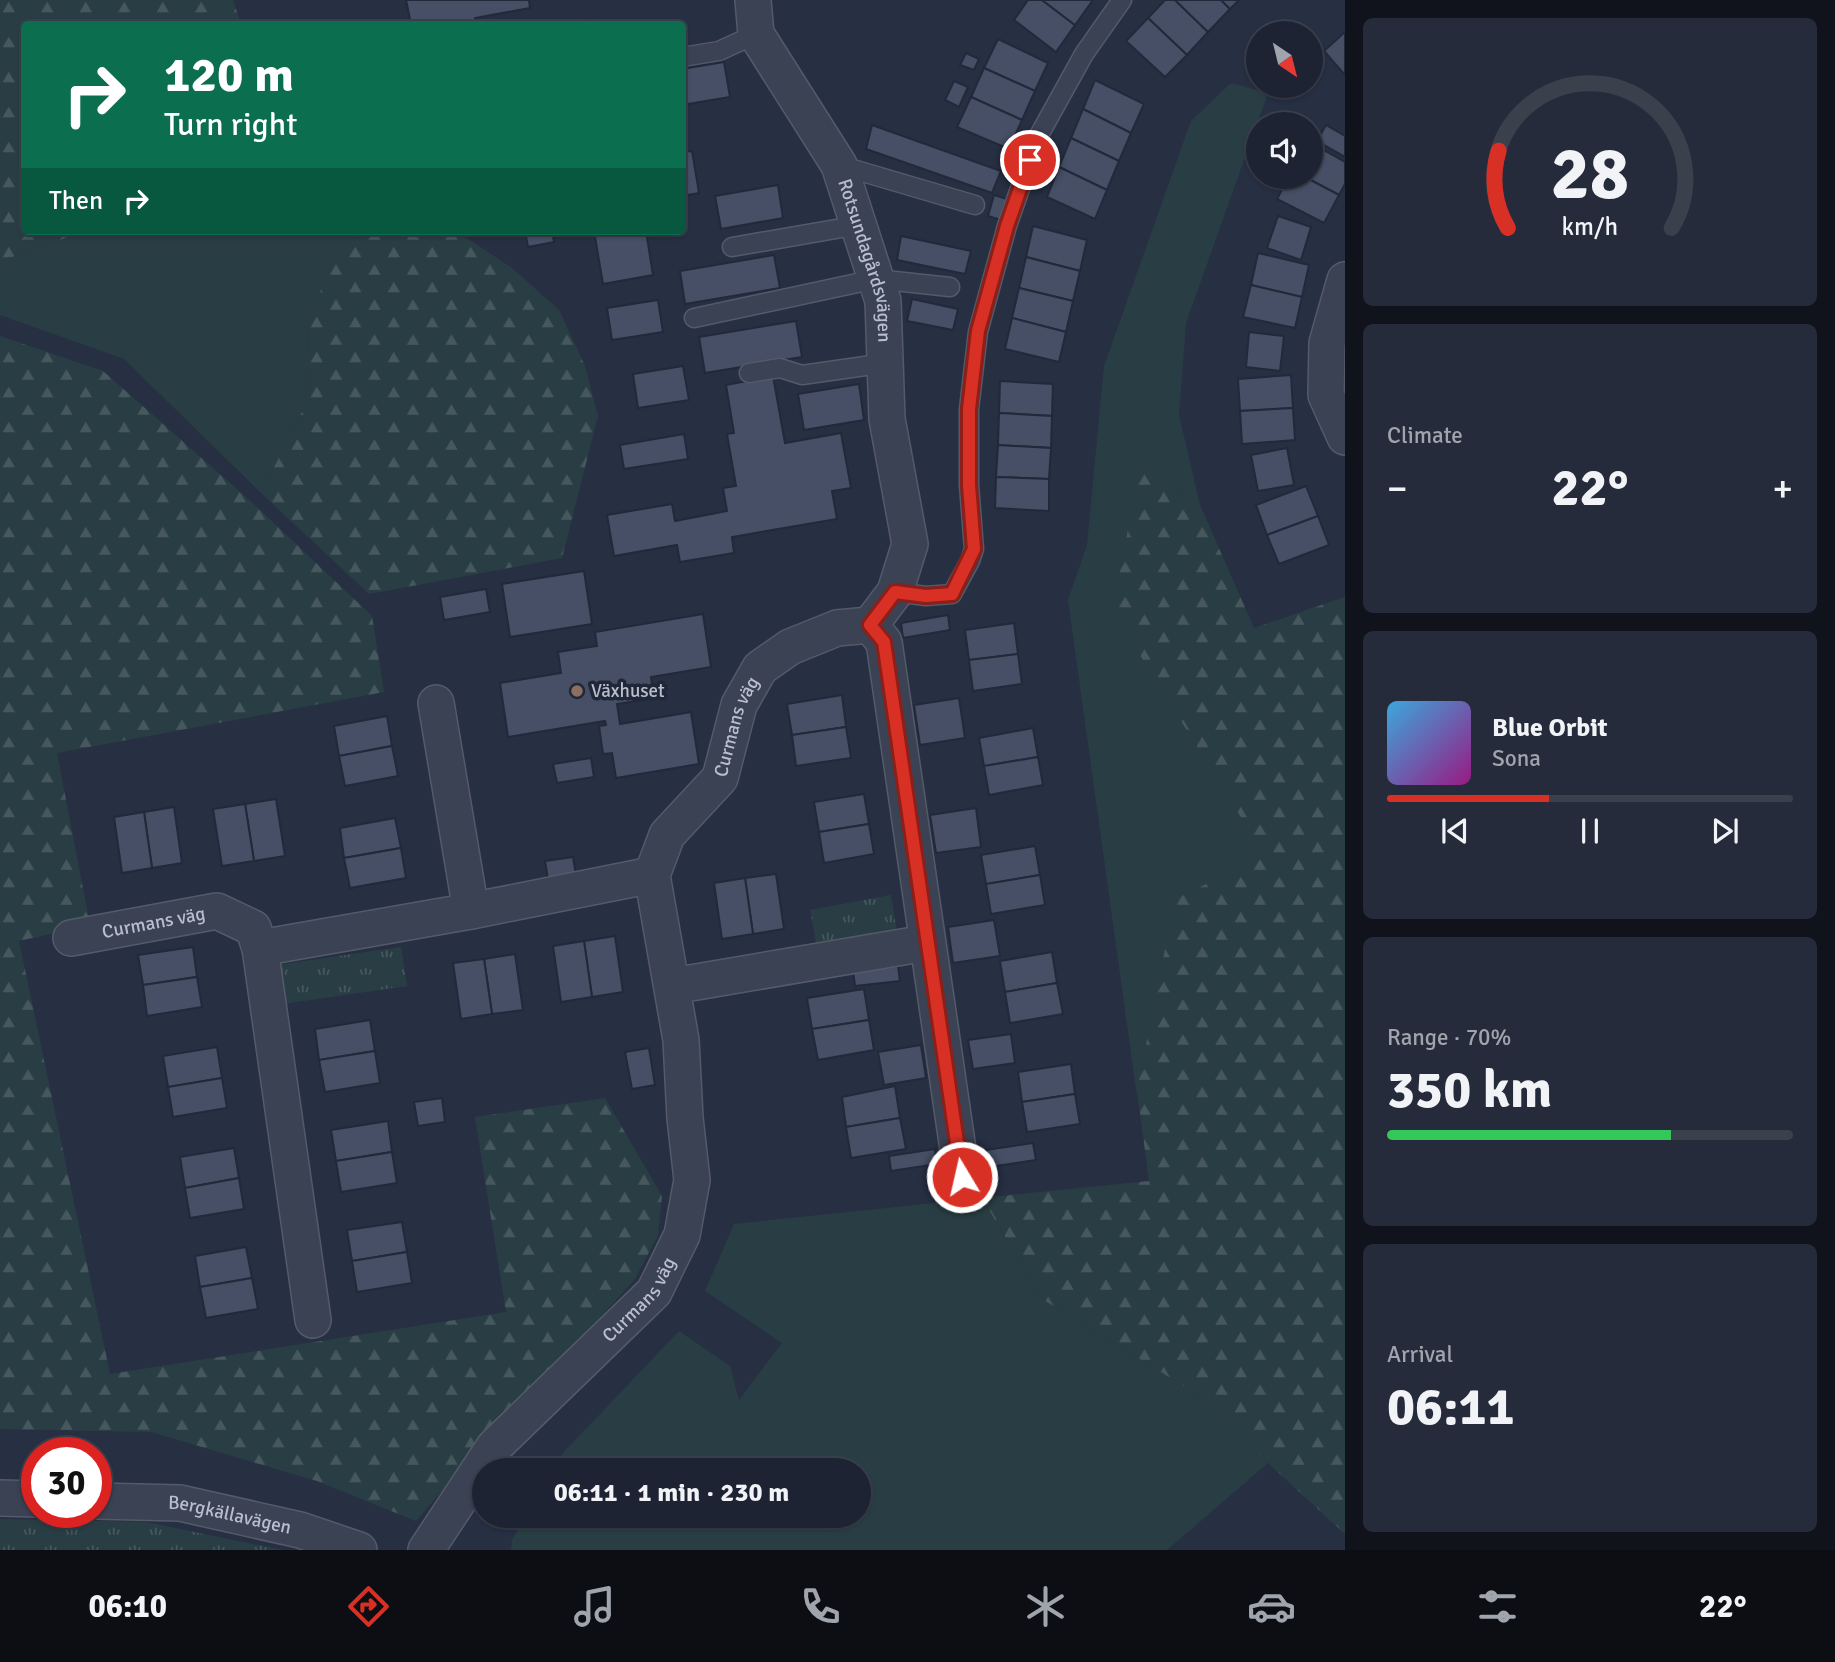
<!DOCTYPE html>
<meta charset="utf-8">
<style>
body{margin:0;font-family:Signika,sans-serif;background:#252b3a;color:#f1f3f6;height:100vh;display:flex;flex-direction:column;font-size:26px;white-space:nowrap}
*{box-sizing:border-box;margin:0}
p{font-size:23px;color:#a0a4ac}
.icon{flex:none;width:38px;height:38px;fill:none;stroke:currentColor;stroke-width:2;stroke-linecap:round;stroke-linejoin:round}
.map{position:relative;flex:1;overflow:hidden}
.panel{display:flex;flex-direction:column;gap:18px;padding:18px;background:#10131c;width:490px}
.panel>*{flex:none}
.banner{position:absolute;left:21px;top:21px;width:665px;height:214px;border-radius:7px;box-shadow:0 2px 5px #0004,0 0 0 2px #3b404d;background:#0b6e4f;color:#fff;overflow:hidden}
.needle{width:46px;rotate:145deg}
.controls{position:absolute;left:1246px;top:21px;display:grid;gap:14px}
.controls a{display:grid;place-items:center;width:77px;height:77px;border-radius:50%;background:#1d2332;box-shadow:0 2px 5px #0004,0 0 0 2px #3b404d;font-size:35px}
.speed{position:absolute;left:21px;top:1437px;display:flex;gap:14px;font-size:35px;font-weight:700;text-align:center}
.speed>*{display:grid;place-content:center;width:91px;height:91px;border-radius:50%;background:#1d2332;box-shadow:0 2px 5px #0004,0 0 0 2px #3b404d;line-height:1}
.speed .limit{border:10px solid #d22;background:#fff;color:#111}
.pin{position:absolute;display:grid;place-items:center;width:60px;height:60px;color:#fff;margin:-30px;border:4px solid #fff;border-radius:50%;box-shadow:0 2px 7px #0007}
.me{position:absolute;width:77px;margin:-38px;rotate:351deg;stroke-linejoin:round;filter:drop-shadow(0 0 5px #0008)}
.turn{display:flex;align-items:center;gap:24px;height:147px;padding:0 28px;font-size:32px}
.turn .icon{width:91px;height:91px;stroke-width:2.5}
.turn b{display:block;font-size:49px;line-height:60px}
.then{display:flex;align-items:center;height:66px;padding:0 28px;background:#0003;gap:14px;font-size:26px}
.big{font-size:52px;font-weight:800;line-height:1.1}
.panel .tile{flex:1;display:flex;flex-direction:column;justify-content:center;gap:10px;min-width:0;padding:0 24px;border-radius:10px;background:#252b3a}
.panel .dial{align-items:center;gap:0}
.dial svg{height:182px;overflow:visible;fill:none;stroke:#3b404d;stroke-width:7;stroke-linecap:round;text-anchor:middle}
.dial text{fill:#f1f3f6;stroke:none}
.song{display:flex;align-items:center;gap:21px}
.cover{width:84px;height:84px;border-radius:10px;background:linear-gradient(135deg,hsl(200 70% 55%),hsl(310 70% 35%))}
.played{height:7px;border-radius:4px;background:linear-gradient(90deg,#d93025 40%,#3b404d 40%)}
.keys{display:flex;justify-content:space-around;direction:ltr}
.heat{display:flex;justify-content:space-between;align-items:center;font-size:38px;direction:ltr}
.charge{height:10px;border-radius:5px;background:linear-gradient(90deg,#34c759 70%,#3b404d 0)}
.trip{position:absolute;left:472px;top:1458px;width:399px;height:70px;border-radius:35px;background:#1d2332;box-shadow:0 2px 5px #0004,0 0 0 2px #3b404d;font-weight:800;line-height:70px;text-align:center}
.menu{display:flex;height:112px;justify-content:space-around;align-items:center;background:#0c0e14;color:#a0a4ac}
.menu .icon{width:49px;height:49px}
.menu .selected{color:#d93025}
.menu b{font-size:32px;color:#f1f3f6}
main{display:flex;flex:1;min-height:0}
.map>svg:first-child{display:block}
</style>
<main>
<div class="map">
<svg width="1345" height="1550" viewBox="0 0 1345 1550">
<defs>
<pattern id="forest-firs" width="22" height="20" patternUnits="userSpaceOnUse" patternTransform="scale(1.75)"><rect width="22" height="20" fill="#293e44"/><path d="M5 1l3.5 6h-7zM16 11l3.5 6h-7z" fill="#46585e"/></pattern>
<pattern id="park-tufts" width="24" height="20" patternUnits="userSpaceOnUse" patternTransform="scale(1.75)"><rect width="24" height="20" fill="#293e44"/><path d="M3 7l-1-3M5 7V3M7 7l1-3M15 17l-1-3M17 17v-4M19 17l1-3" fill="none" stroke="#46585e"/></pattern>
</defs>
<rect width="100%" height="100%" fill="#272f43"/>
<g fill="#293e44">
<polygon points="1231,83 1268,93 1186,323 1179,415 1200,505 1142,465 1112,610 1266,856 1175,900 1137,1096 1068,600 1087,545 1104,366 1191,121"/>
<polygon points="79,231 364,231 335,253 308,325 306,404 261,493 124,359 0,315 0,261 57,242"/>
<polygon points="982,1198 1042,1299 1200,1396 1268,1463 1167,1550 511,1550 512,1540 526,1516 859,1516 859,1470 553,1470 562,1454 679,1331 730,1366 739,1400 782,1343 705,1291 734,1224"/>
</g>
<g fill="url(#forest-firs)">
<polygon points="0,0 233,0 241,24 24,24 24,231 79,231 57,242 0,261"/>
<polygon points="364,231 456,231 512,268 559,310 585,366 598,416 562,558 369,594 261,493 306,404 308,325 335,252"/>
<polygon points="0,336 103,371 257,507 372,616 384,692 57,753 90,925 19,941 110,1374 506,1312 475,1117 605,1098 662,1196 658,1235 635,1279 565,1356 495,1419 454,1477 416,1521 317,1481 151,1432 0,1429"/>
<polygon points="1141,464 1200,505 1254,628 1345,597 1345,1534 1268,1463 1200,1396 1042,1299 982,1198 1149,1181 1137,1090 1175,899 1265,856 1112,610"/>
</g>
<g fill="url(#park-tufts)">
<polygon points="891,895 897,933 817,948 810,910"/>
<polygon points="401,947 407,986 282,1004 277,965"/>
<polygon points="0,1519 146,1522 282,1550 0,1550"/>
</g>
<g fill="#464f65" stroke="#22293a" stroke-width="2">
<polygon points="406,0 529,0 530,8 475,18 475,24 411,24"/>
<polygon points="1028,0 1042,0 1075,25 1056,52 1014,20"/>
<polygon points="1042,0 1093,0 1075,25"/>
<polygon points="1165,0 1175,0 1208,32 1187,55 1148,18"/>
<polygon points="1175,0 1221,0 1230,9 1208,32"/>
<polygon points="1221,0 1239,0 1230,9"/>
<polygon points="1148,18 1187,55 1165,77 1126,41"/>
<polygon points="593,19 593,24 557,24"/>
<polygon points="1345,32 1345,75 1324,51"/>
<polygon points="998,39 1048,63 1035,91 984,68"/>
<polygon points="966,53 979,59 974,70 960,65"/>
<polygon points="724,62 730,97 682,105 682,69"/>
<polygon points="984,68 1035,91 1022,120 971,97"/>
<polygon points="1095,80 1144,104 1131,133 1083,109"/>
<polygon points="954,81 968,87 959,107 945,100"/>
<polygon points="971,97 1022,120 1009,149 957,127"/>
<polygon points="1083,109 1131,133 1119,161 1071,138"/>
<polygon points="872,125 1001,171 992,193 866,149"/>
<polygon points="1326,125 1345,136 1345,157 1317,141"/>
<polygon points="1071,138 1119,161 1107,190 1059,167"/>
<polygon points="1311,143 1345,162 1345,184 1339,195 1305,177 1311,177"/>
<polygon points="692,151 699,193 682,196 682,152"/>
<polygon points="1059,167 1107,190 1095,219 1047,197"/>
<polygon points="1289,177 1305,177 1339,195 1324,223 1277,199"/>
<polygon points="778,185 783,218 721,229 715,196"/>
<polygon points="994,195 1007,199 1001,220 988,216"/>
<polygon points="1278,216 1311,227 1301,260 1267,248"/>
<polygon points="1033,226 1087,240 1080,271 1026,257"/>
<polygon points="525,231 552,231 554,242 528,247"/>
<polygon points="586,231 646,231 653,275 603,284 594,231"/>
<polygon points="901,236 971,251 965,274 897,260"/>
<polygon points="1258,253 1309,265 1302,297 1251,285"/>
<polygon points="774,255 780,288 685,304 680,271"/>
<polygon points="1026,257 1080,271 1073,301 1019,288"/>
<polygon points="1251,285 1302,297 1295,328 1243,317"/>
<polygon points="1019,288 1073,301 1066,332 1012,318"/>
<polygon points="912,299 958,309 953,330 907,321"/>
<polygon points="658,300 663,332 612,340 607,308"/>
<polygon points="1012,318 1066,332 1059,362 1005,349"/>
<polygon points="796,321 802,357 705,373 699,337"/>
<polygon points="1249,332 1284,336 1280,371 1246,367"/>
<polygon points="683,366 689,400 638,408 633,374"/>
<polygon points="1291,375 1293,408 1240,411 1238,379"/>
<polygon points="773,376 785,443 841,433 851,488 832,491 837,519 732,537 734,553 680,562 677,545 614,556 607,515 672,504 675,521 727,511 723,488 736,486 727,434 734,433 726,385"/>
<polygon points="1000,381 1053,384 1052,416 999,413"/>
<polygon points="859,384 864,420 804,430 798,394"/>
<polygon points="1293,408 1295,440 1242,444 1240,411"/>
<polygon points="999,413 1052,416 1051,448 998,445"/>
<polygon points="684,434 688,459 624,469 620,445"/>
<polygon points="998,445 1051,448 1049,479 996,477"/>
<polygon points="1287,448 1294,485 1258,491 1251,455"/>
<polygon points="996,477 1049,479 1049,511 995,508"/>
<polygon points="1306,486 1318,516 1267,535 1256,505"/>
<polygon points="1318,516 1329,545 1279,564 1267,535"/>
<polygon points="584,571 592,624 510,637 502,584"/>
<polygon points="486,589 490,612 444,620 440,597"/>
<polygon points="703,614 711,667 651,677 654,698 617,704 620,724 691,712 699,764 616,778 612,753 603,754 599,726 606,725 605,721 508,737 500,683 561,673 558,652 597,646 595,632"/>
<polygon points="948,615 950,630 903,638 901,623"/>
<polygon points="1014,623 1018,654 969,660 965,630"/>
<polygon points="1018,654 1022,684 973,691 969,660"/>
<polygon points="842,695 846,727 792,735 787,704"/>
<polygon points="959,698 965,738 920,745 914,705"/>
<polygon points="387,716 392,746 339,756 334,726"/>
<polygon points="846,727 851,758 796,766 792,735"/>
<polygon points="1033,728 1038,757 984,766 979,738"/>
<polygon points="392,746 398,776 345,786 339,756"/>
<polygon points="1038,757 1043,785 989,795 984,766"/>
<polygon points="591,758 594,777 557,783 553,764"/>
<polygon points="864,794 869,824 819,832 814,802"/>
<polygon points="276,799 285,856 254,861 245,804"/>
<polygon points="245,804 254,861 222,866 213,809"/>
<polygon points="174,807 182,863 152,868 144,812"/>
<polygon points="976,808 981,847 936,853 930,815"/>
<polygon points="144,812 152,868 122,873 114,817"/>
<polygon points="395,818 401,848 344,858 340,828"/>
<polygon points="869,824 874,854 824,863 819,832"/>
<polygon points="1035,846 1040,875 986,884 981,855"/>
<polygon points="401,848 406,878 350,888 344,858"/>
<polygon points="573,857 576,875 548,879 545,861"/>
<polygon points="776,874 784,929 753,934 745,878"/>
<polygon points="1040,875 1045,905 991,914 986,884"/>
<polygon points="745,878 753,934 722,939 714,883"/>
<polygon points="994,920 1000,956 953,963 948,927"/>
<polygon points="615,936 623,992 592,997 584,941"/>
<polygon points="584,941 592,997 561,1002 553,946"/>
<polygon points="193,947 197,977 143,985 138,955"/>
<polygon points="1052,952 1057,983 1005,992 1000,961"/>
<polygon points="515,954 523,1010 492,1014 484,959"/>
<polygon points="484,959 492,1014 461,1019 453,963"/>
<polygon points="898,966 900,981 855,986 853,971"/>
<polygon points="197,977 202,1007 147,1016 143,985"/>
<polygon points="1057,983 1063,1014 1010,1023 1005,992"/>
<polygon points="864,989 869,1020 812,1029 807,998"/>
<polygon points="370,1020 375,1051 319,1060 315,1029"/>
<polygon points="869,1020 874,1050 818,1060 812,1029"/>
<polygon points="1011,1034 1015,1063 973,1069 968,1040"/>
<polygon points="921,1045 926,1078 884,1085 878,1052"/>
<polygon points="217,1047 222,1078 168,1087 163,1056"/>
<polygon points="649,1048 655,1085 632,1089 625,1052"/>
<polygon points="375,1051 380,1083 325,1092 319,1060"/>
<polygon points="1071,1064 1075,1094 1022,1102 1018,1072"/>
<polygon points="222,1078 227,1108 173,1117 168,1087"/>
<polygon points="895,1086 900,1118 846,1127 842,1097"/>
<polygon points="1075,1094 1080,1124 1027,1132 1022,1102"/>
<polygon points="442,1098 445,1122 418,1126 414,1102"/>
<polygon points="900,1118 906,1149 851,1158 846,1127"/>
<polygon points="388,1121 392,1152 336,1161 331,1130"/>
<polygon points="1033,1143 1036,1160 989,1167 986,1150"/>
<polygon points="234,1148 239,1178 185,1188 180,1157"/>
<polygon points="935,1149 937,1164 891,1171 889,1156"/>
<polygon points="392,1152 397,1183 341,1192 336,1161"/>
<polygon points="239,1178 244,1209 190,1218 185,1188"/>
<polygon points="402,1222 407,1252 352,1261 347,1230"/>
<polygon points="246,1247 252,1278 200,1287 195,1256"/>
<polygon points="407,1252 412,1283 357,1292 352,1261"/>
<polygon points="252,1278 258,1309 206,1318 200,1287"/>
</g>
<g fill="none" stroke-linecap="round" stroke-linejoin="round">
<g stroke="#545a6a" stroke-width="21">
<g id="service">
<polyline points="682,57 719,51 756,34"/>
<polyline points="839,165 975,205"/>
<polyline points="732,247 859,225"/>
<polyline points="694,318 876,279 950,287"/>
<polyline points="749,373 780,368 802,375 886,363"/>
<polyline points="895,592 926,596 952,594 970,561 974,549 969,485 969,409 978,332 1007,226 1038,137 1084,54 1122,0"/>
</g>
</g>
<g stroke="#545a6a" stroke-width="38">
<g id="minor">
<path id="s1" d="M753 0 756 34 839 165 883 301 887 419 910 544 895 592 870 625"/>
<polyline points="1345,280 1327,343 1326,395 1345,437"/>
<polyline points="436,703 471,911"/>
<path id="s2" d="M71 938 217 911 253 928 260 948"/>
<polyline points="673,986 926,943"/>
<polyline points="313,1320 260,948 471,911 652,875"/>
<polyline points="0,1498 37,1499"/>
<path id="s3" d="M96 1501 180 1503 300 1530 359 1550"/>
<path id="s4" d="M426 1550 494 1447 654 1292 682 1235 692 1180 685 1118 681 1040 652 875 667 835 720 778 739 705 760 668 790 647 837 628 870 625 884 642 962 1177"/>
</g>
</g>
<use href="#service" stroke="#3b4253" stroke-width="18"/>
<use href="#minor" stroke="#3b4253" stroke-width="35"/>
</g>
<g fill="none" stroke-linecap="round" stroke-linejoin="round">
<g stroke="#8d1f18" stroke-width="18">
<polyline id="route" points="962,1177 884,642 870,625 895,592 926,596 952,594 974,549 969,485 969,409 978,331 1007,226 1030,160"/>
</g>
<use href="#route" stroke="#d93025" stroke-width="12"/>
</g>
<circle fill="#8d6e63" stroke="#202738" stroke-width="2.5" cx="577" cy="691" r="7"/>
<g text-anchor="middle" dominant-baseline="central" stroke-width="7" stroke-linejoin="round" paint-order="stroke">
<g font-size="19" fill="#b9becd" stroke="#202738">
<text stroke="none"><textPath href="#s1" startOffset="289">Rotsundagårdsvägen</textPath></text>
<text stroke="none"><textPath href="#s4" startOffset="948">Curmans väg</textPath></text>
<text stroke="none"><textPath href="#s2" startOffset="84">Curmans väg</textPath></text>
<text stroke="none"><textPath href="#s4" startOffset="331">Curmans väg</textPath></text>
<text stroke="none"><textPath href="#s3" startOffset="135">Bergkällavägen</textPath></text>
</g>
<g font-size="19" fill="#b9becd" stroke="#202738" text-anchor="start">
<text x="591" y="691">Växhuset</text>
</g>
</g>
</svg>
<div class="controls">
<a><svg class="needle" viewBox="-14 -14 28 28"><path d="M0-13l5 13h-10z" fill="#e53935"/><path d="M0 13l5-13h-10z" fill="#a0a4ac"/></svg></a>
<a><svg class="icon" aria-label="sound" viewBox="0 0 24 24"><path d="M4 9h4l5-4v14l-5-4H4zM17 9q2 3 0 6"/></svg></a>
</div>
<div class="speed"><div class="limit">30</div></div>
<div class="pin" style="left:1030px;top:160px;background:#d93025"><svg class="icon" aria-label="arrive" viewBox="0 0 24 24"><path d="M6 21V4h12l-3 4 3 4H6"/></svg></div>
<svg class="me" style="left:962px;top:1177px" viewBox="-20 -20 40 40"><circle r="17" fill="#d93025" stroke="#fff" stroke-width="3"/><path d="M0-11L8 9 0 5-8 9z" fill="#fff"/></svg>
<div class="trip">06:11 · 1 min · 230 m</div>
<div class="banner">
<div class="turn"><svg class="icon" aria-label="right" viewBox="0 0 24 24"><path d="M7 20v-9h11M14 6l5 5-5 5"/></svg><div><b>120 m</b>Turn right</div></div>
<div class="then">Then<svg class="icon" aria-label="right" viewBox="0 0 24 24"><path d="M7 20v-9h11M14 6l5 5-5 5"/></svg></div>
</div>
</div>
<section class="panel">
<div class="tile dial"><svg viewBox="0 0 100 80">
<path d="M14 69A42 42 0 1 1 86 69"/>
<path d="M14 69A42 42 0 0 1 10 35" stroke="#d93025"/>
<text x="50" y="56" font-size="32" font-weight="700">28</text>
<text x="50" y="72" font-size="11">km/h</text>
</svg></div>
<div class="tile"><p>Climate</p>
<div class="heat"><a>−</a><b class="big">22°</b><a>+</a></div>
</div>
<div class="tile">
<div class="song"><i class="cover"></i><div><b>Blue Orbit</b><p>Sona</p></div></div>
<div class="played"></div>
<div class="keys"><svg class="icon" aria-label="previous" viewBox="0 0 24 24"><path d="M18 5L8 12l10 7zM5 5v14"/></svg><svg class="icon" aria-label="pause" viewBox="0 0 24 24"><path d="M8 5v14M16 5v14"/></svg><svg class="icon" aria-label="next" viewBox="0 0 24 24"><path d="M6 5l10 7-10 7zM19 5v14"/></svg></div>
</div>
<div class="tile"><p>Range · 70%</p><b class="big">350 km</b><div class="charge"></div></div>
<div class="tile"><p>Arrival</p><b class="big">06:11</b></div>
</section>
</main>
<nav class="menu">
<b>06:10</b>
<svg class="icon selected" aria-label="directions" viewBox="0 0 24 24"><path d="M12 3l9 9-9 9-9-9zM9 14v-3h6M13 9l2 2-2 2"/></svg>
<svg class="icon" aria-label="music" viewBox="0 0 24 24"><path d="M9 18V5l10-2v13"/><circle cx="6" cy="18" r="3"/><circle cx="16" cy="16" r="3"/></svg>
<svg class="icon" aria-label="phone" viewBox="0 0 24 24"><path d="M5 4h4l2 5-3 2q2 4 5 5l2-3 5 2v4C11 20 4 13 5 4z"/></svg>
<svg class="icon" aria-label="climate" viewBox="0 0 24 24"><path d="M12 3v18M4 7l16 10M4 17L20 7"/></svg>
<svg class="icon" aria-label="car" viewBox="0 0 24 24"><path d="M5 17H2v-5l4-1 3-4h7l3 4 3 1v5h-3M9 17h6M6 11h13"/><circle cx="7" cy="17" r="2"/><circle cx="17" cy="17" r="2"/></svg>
<svg class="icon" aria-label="filters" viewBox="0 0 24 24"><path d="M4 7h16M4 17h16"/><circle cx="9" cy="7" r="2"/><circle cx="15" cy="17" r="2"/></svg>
<b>22°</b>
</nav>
